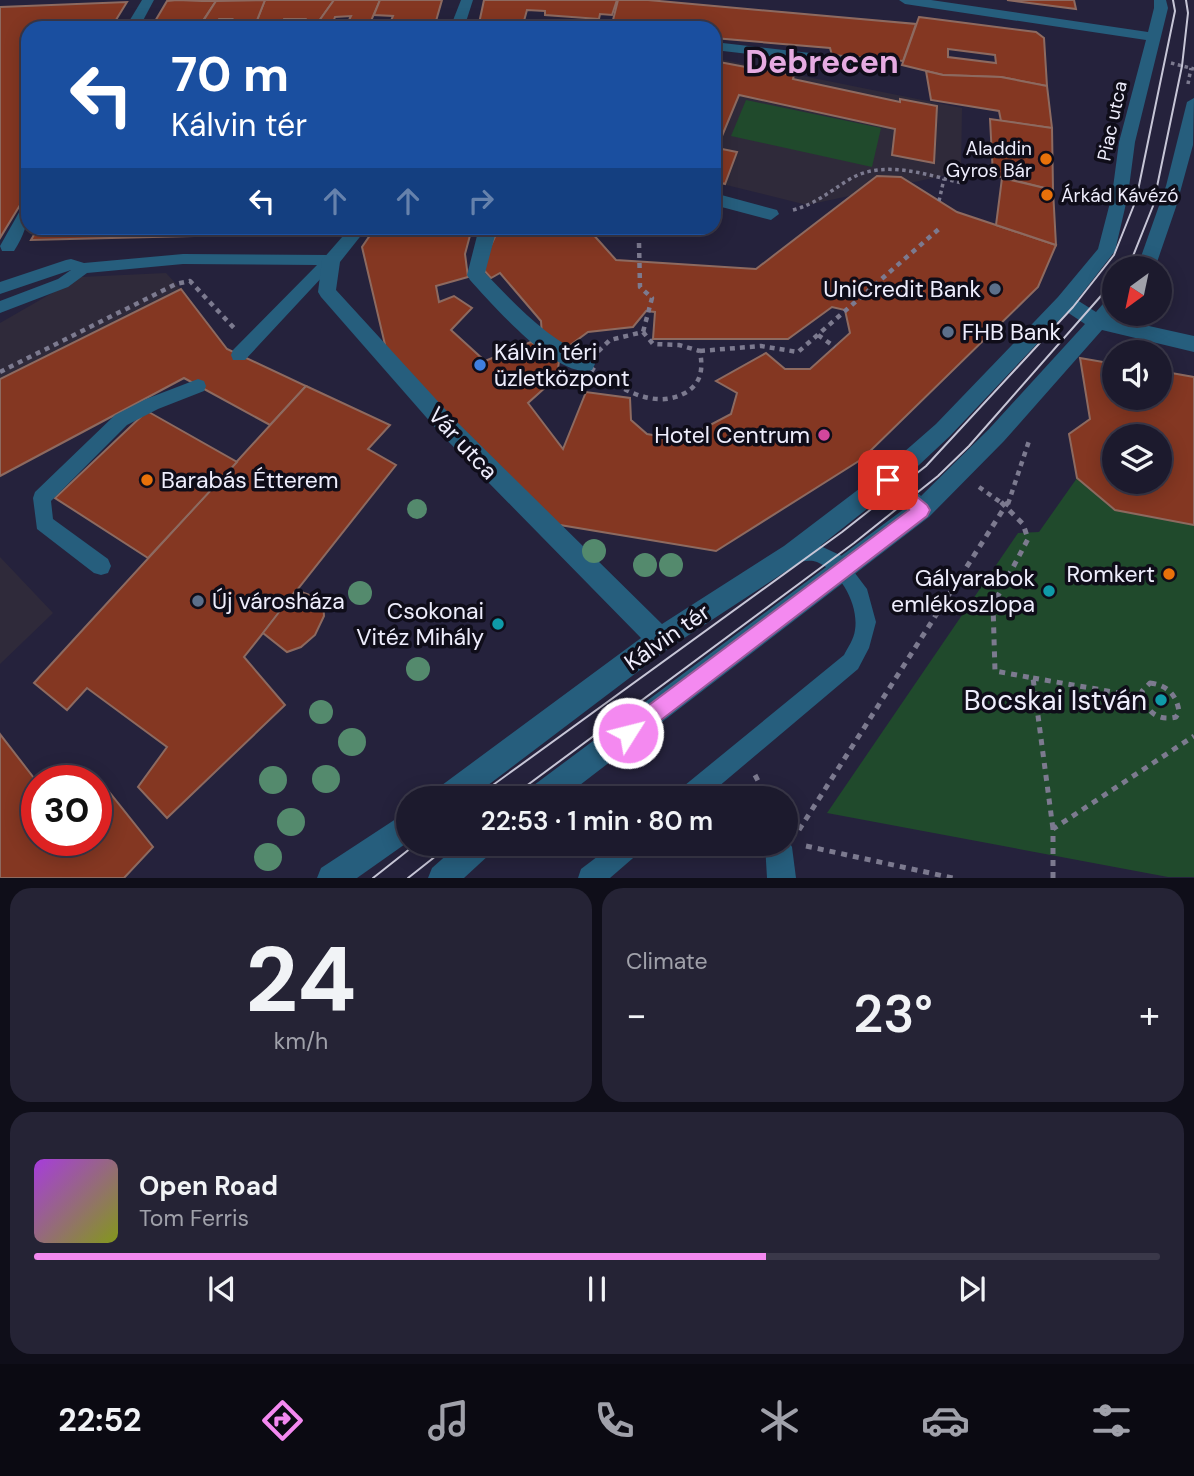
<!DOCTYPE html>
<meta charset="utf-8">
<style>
body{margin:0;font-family:"DM Sans",sans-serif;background:#252335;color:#f1f3f6;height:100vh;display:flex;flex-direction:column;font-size:26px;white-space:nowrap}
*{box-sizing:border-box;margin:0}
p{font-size:23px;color:#a0a1aa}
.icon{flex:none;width:38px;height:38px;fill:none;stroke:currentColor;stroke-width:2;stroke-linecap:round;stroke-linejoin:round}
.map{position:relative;height:878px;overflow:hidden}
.panel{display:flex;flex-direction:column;gap:10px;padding:10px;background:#0f0e19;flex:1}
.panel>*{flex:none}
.banner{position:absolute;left:21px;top:21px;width:700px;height:214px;border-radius:21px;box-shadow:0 4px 18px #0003,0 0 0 2px #3a3849;background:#1a4fa0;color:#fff;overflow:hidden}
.needle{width:46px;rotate:213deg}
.tools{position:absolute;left:1102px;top:256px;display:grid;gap:14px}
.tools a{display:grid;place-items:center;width:70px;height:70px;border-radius:50%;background:#1c1a2d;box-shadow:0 4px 18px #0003,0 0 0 2px #3a3849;font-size:35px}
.speed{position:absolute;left:21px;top:765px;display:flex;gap:14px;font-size:35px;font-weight:700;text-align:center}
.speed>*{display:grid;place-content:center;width:91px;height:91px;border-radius:50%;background:#1c1a2d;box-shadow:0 4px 18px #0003,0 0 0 2px #3a3849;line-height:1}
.speed .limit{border:10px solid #d22;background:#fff;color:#111}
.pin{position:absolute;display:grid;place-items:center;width:60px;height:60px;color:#fff;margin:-30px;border-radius:14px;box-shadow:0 4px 10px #0006}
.me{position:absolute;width:77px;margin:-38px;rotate:54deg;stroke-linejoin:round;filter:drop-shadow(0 0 5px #0008)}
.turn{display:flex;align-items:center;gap:24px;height:147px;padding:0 35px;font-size:32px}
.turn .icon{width:91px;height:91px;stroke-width:2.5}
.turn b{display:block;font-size:49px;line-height:60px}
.lanes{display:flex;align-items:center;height:66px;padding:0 35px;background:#0003;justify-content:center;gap:35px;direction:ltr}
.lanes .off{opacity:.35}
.big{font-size:52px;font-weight:600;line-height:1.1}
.panel .widget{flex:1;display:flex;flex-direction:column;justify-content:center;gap:10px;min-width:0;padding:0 24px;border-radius:21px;background:#252335}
.panel .dial{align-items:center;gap:0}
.dial b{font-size:91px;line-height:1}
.song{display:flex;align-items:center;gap:21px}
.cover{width:84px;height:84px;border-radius:10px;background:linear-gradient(135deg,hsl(280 70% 55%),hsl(70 70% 35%))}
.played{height:7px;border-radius:4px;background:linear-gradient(90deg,#f489f0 65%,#3a3849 65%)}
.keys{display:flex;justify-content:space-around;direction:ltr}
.heat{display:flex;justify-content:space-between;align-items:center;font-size:38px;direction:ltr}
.panel .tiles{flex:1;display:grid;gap:10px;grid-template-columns:1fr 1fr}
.widget:last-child{grid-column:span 2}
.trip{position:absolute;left:396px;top:786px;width:402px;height:70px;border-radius:35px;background:#1c1a2d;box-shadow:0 4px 18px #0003,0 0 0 2px #3a3849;font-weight:600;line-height:70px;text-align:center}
.dock{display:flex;height:112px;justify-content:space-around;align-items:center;background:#0b0a12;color:#a0a1aa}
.dock .icon{width:49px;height:49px}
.dock .selected{color:#f489f0}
.dock b{font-size:32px;color:#f1f3f6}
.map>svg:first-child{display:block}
</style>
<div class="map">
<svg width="1194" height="878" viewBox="0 0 1194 878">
<rect width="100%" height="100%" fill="#25223c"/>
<g fill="#2f2a3a">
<polygon points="714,58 962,108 961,172 807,205 714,182"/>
<polygon points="166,273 181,289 227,349 306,386 270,425 184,378 0,476 0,323 80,277"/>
<polygon points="0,557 53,613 0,664"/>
</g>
<g fill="#204a2c">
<polygon points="746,100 881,128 872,167 731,136"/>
<polygon points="1077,478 1115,510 1194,525 1194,877 1168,877 827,813 1018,533 1039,532"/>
</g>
<g fill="#843722" stroke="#8d6a60" stroke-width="2" fill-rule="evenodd">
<polygon points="177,0 202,1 216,1 198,28 151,28 167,1"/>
<polygon points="265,0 334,0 314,28 297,28 305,19 284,19 279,28 254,28"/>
<polygon points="265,0 254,28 226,28 232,19 219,19 213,27 200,26 216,1"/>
<polygon points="334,0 380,0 368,28 345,28 351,16 335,17 331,28 314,28"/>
<polygon points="380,0 442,0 434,28 388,28 393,16 374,15"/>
<polygon points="484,0 617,0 612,15 600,14 599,19 545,15 545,11 527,10 522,28 478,28"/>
<polygon points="618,0 648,0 916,24 903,61 832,55 830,48 714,38 714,28 611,28"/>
<polygon points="1007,0 1074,0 1076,9"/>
<polygon points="127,2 111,28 28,28 28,192 0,238 0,7"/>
<path d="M919 17 1036 32 1044 38 1047 86 1001 77 943 75 902 65ZM948 49 995 55 996 63 948 57Z"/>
<polygon points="714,61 751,68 750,71 758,73 760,69 794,75 793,79 900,102 900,99 937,106 934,163 892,155 895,129 739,95 717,148 737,152 725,184 714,181"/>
<polygon points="926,71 943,75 1001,77 1047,86 1052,128 1001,121 999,111 931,100"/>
<polygon points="990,119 1052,128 1053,190 993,175"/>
<polygon points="877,176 901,177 957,212 1056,245 1038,287 862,459 716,551 548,523 386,349 362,247 375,228 472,228 465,254 468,277 436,286 439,302 454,296 472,308 451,330 485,361 531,342 559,361 557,377 528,403 563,449 586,392 630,398 631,420 647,434 682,440 731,414 737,393 716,381 766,353 785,369 810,369 850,333 845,310 832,307 788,339 653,339 655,312 646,311 633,327 588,332 569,346 553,345 542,335 541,321 500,273 491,278 481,267 499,228 593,228 591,232 616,260 756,269"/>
<polygon points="1002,178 1053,190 1056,245 996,225"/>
<polygon points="38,228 315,228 311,233 31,240"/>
<polygon points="181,289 227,349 306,386 270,425 184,378 0,476 0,379"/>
<path d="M1080 358 1115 364V397H1160V371L1194 377V525L1115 510 1077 478 1069 434 1090 419ZM1115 436H1160V481H1115Z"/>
<polygon points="306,386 390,425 368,449 396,465 244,657 285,705 167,818 138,787 167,747 87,688 67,710 34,683"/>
<polygon points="147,411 237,462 148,558 55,498"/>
<polygon points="296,590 323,600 324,616 315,635 301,647 287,652 263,633"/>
<polygon points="0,734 37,782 37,840 96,840 96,788 102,783 153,847 124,878 0,878"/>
</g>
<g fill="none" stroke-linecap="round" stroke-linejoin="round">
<g stroke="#7c7a8f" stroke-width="3.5" stroke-dasharray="3.5 3.5" stroke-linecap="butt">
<polyline points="1171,63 1194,69"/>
<polyline points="1188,84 1191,68"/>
<polyline points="939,201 944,179"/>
<path d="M793 210C816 204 830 191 850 179 884 159 927 175 962 183"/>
</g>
<g stroke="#7c7a8f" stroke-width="4.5" stroke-dasharray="5 5" stroke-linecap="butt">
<polyline points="639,243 640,287 652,298 643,332"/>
<path d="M643 332 653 344 679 345 700 351C703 369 702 383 685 393 650 412 613 383 585 364L610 340Z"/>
<polyline points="818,335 835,347"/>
<polyline points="700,351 761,346 798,352 940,228"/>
<polyline points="0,372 176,284 190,281 234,328"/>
<polyline points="979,487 1003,504"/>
<polyline points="1008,504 1030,438"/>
</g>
<g stroke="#7c7a8f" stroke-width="5" stroke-dasharray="6 6" stroke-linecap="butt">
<polyline points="1001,502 1023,524 1028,539 993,605 995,671 1033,678 1053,829"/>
<polyline points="1033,678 1142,697"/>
<path d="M1150 683C1167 685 1177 695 1179 712L1176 717C1157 722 1144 710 1142 691Z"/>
<polyline points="755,775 767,798"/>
<polyline points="799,830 1008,502"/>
<polyline points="806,846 953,878"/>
<polyline points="1053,878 1053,829 1194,736"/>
</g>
<g fill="#265e7d" fill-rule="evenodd">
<path d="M455 20H478L484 23C477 28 460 27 453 22Z"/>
<polygon points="525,24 543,28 520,28"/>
<polygon points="183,254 331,255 338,260 245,360 233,360 231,355 233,350 317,265 183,264 87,273 68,287 0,313 0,301 58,279 71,270 0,294 0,282 66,260 71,259 84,263"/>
<polygon points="198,379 204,381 206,386 204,391 158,409 127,425 51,501 53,519 108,559 111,566 108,573 101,575 94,573 37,529 33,498 35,492 115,415 146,399"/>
<path d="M814 543 842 556 867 589 876 622 869 648 858 669 705 798H675L679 790 844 655C848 647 854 639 855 630 859 605 841 572 817 562 807 558 796 565 785 561L782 554 785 547Z"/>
<polygon points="614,844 644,844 640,852 610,878 578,878 581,869"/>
</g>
<g fill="#265e7d" fill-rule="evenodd">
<polygon points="142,0 154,0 139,28 125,28"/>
<polygon points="461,0 473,0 464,28 450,28"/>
<path d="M899 0H931L1148 32 1154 8V0H1166L1168 8 1135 142 1128 195 1115 251 1077 300 1096 312 1108 298 1115 296V313H1117L1113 318 1194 336V352L1102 330 1004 441 929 517 563 798H526L530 788 904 509 887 493 800 562 669 648 471 798H434L438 788 641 638 440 433 321 297 318 292 322 260 350 228H367L340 262 336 290 455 420 662 624 784 546 880 473 936 424 1058 297 1098 249 1112 195 1119 142 1146 40 905 4ZM1067 312 1085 324 989 429 921 496 903 480 950 436Z"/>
<polygon points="714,42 854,58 861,62 854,66 714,50"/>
<polygon points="1194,98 1193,145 1176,207 1155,268 1137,268 1166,186 1187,102"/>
<polygon points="714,193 777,210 779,214 771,220 714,205"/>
<path d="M28 205C28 224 24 235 14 251H2L0 246 22 207Z"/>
<path d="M479 228H497L485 273C518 307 548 340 592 358L595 364 592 370C558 381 491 303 470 280L467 275Z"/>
<polygon points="408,811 408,842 357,878 317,878 321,868"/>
<polygon points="786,836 792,847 796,878 767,878 765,844 786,844"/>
<polygon points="459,844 494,844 490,854 464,878 428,878 432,868"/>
</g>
<g stroke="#c7c6d7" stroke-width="2">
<polyline points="1125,268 1131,261 1153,206 1182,66 1188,13 1186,0"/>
<polyline points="475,798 842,532 926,466 1073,307 1114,255 1136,200 1175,11 1173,0"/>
<polyline points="510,798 854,543 938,476 969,446 1115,280"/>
<polyline points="373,878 416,844"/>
<polyline points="408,878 451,844"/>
</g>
</g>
<g fill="#548a6d">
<circle cx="417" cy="509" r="10"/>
<circle cx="594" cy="551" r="12"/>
<circle cx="645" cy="565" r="12"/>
<circle cx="671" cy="565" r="12"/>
<circle cx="360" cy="593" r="12"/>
<circle cx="418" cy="669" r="12"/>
<circle cx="321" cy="712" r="12"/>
<circle cx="352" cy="742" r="14"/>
<circle cx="326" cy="779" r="14"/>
<circle cx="273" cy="780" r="14"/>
<circle cx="291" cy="822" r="14"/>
<circle cx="268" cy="857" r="14"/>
</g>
<polygon fill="#f489f0" stroke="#9f599c" stroke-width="2" points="888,473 927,505 930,510 927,516 635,740 628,743 621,740 618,733 621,726 909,510 882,485 880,480 882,475"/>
<g fill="#e8710a" stroke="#0f0d19" stroke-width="2.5">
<circle cx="1046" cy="159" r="7"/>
<circle cx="1047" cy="195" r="7"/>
<circle cx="147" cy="480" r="7"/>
<circle cx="1169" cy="574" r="7"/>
</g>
<g fill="#5c6f8a" stroke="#0f0d19" stroke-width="2.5">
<circle cx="995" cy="289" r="7"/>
<circle cx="948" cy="332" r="7"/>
<circle cx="198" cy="601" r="7"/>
</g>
<circle fill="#3f7fe0" stroke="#0f0d19" stroke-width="2.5" cx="480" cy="365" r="7"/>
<circle fill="#d1479c" stroke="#0f0d19" stroke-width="2.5" cx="824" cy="435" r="7"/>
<g fill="#0f9aa8" stroke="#0f0d19" stroke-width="2.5">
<circle cx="1049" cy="591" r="7"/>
<circle cx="498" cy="624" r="7"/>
<circle cx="1161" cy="700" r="7"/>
</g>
<g text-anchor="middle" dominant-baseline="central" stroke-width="7" stroke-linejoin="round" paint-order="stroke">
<g font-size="19" fill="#eeedfc" stroke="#0f0d19">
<text transform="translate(1112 121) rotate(-78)">Piac utca</text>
</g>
<g font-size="19" fill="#eeedfc" stroke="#0f0d19" text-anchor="end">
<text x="1032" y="148">Aladdin<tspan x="1032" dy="22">Gyros Bár</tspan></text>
<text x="1061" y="195" text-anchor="start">Árkád Kávézó</text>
</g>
<g font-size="23" fill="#eeedfc" stroke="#0f0d19" text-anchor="end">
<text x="981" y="289">UniCredit Bank</text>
<text x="962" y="332" text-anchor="start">FHB Bank</text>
<text x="494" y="352" text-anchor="start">Kálvin téri<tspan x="494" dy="26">üzletközpont</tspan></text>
<text x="810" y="435">Hotel Centrum</text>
<text x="161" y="480" text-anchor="start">Barabás Étterem</text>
<text x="1155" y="574">Romkert</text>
<text x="1035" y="578">Gályarabok<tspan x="1035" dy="26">emlékoszlopa</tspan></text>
<text x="212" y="601" text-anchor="start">Új városháza</text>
<text x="484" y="611">Csokonai<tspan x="484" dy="26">Vitéz Mihály</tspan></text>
</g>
<g font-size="23" fill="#eeedfc" stroke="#0f0d19">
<text transform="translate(463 443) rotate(47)">Vár utca</text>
<text transform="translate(667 637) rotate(-35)">Kálvin tér</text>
</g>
<g font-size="28" fill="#eeedfc" stroke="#0f0d19" text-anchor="end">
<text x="1147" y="700">Bocskai István</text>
</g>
<g font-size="32" font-weight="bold" fill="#e6abe2" stroke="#0f0d19">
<text x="822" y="62">Debrecen</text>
</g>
</g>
</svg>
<div class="tools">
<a><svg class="needle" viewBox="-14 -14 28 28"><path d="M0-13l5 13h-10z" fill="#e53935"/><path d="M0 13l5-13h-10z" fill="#a0a1aa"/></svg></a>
<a><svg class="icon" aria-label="sound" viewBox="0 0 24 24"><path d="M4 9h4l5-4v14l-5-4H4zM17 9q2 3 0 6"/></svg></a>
<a><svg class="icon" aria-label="layers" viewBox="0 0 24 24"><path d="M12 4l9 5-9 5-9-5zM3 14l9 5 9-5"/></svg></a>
</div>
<div class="speed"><div class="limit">30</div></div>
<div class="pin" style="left:888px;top:480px;background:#d93025"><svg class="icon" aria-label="arrive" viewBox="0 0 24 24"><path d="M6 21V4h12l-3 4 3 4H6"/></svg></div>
<svg class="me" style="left:628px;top:733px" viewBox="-20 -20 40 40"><circle r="17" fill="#f489f0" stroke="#fff" stroke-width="3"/><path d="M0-11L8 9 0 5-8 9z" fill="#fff"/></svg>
<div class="trip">22:53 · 1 min · 80 m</div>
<div class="banner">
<div class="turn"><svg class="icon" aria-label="left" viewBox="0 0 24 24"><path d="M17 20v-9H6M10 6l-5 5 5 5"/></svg><div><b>70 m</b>Kálvin tér</div></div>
<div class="lanes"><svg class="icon" aria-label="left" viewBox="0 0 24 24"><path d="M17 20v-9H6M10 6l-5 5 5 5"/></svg><svg class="icon off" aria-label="ahead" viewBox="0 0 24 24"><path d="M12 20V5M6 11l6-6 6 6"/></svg><svg class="icon off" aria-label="ahead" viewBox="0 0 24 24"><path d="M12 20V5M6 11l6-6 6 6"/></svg><svg class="icon off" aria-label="right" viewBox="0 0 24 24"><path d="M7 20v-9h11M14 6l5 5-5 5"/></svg></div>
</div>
</div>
<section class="panel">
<div class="tiles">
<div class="widget dial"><b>24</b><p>km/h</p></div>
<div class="widget"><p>Climate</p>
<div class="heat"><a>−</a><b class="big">23°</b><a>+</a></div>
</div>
<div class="widget">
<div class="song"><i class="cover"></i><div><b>Open Road</b><p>Tom Ferris</p></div></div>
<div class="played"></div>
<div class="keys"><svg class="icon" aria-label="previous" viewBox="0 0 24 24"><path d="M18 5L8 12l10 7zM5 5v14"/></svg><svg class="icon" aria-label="pause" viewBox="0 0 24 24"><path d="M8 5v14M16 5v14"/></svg><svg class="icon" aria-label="next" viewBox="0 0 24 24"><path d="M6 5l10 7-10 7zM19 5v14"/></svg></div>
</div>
</div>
</section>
<nav class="dock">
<b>22:52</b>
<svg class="icon selected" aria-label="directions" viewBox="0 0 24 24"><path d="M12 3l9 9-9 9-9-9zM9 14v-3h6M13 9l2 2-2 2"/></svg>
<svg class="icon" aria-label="music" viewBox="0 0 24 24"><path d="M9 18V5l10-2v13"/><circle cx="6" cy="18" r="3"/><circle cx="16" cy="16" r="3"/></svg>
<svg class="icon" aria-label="phone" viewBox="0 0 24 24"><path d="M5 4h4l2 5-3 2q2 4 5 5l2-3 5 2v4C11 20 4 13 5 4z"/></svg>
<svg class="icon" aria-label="climate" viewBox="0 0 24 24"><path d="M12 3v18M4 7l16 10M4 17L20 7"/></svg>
<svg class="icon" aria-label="car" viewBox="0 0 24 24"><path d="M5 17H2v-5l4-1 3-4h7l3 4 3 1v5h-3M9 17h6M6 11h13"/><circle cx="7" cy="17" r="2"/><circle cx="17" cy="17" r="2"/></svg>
<svg class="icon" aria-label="filters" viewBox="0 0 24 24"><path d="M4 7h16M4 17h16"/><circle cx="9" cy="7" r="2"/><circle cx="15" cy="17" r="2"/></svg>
</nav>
